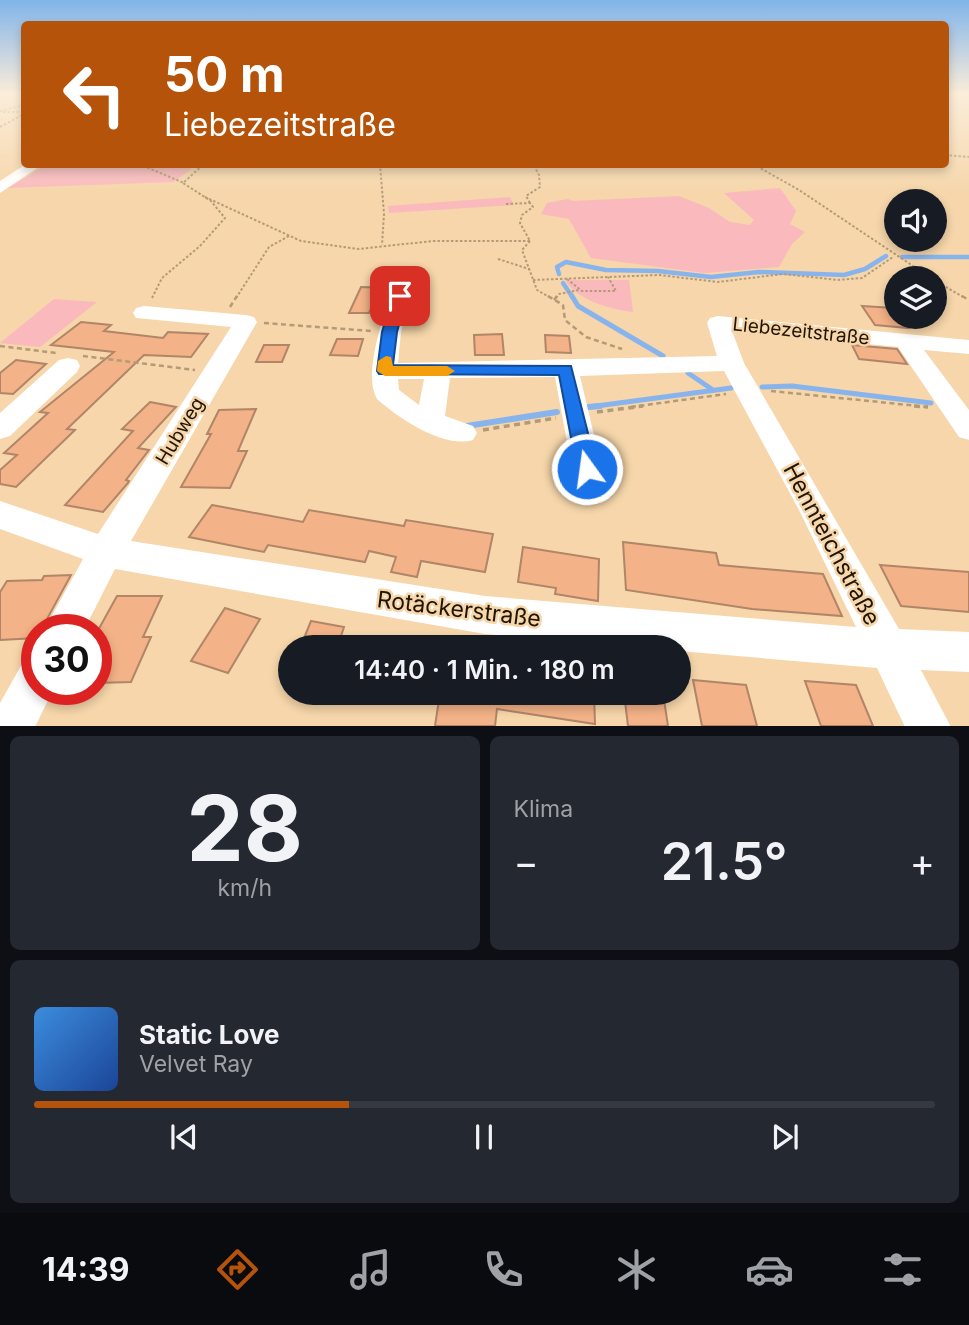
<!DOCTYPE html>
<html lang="de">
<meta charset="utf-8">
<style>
body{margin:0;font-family:Inter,sans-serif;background:#242831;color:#f1f3f6;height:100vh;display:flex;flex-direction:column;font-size:26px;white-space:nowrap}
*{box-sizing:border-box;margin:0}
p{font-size:23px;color:#9ea1a6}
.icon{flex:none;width:38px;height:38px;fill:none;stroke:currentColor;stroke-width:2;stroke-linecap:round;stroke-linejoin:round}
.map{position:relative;height:726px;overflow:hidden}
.panel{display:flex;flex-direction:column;gap:10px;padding:10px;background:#0d0f14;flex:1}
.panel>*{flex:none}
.banner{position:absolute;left:21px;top:21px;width:928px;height:147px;border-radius:7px;box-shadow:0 4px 10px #0003;background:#b45309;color:#fff;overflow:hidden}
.buttons{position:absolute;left:884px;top:189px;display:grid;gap:14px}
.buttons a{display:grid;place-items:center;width:63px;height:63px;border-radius:50%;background:#171b24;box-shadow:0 4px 10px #0003;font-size:35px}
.speed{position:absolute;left:21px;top:614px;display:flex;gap:14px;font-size:35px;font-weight:700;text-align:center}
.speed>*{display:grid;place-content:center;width:91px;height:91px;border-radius:50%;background:#171b24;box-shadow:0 4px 10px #0003;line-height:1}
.speed .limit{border:10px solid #d22;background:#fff;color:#111}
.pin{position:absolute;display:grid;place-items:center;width:60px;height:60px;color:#fff;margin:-30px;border-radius:14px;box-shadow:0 4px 10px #0006}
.me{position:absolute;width:77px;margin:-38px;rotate:346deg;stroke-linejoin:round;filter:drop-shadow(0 0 5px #0008)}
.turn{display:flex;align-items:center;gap:24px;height:147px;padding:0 28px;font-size:32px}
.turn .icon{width:91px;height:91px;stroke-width:2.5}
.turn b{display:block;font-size:49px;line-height:60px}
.big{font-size:52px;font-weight:600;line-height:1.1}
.panel .widget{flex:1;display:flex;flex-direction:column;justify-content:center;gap:10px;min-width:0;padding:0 24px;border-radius:10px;background:#242831}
.panel .dial{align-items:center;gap:0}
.dial b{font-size:91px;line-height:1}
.song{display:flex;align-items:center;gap:21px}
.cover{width:84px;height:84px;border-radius:10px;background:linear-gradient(135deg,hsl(210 70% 55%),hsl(220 70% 35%))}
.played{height:7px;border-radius:4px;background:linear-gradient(90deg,#b45309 35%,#363941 35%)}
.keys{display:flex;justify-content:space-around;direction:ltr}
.heat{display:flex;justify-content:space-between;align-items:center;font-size:38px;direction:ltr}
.panel .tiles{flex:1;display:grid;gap:10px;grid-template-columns:1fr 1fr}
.widget:last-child{grid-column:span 2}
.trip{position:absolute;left:278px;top:635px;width:413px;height:70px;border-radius:35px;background:#171b24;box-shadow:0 4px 10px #0003;font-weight:600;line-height:70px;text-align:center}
.menu{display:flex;height:112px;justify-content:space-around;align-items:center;background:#090b0e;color:#9ea1a6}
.menu .icon{width:49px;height:49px}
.menu .active{color:#b45309}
.menu b{font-size:32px;color:#f1f3f6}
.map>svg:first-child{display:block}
</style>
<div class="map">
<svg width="969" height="727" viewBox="0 0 969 727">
<rect width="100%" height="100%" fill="#f6d6aa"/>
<g fill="#fab9bd">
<polygon points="46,165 196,165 174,182 8,188"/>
<polygon points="780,188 796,211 790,224 805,232 792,244 779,267 704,273 591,258 569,219 541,214 547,203 568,199 573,201 679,196 709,208 730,222 750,225 754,220 724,193"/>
<polygon points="510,197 514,205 389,213 388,206"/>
<path d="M565 280H629L633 312C610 309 578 301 565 280Z"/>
<polygon points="54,299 97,302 40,347 0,343"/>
</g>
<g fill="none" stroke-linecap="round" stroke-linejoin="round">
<g stroke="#88b4ee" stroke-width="4.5">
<polyline points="902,257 969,257"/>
<polyline points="559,274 557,267 566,262 606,270 658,271 711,277 759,272 844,275 865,269 886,256"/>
<polyline points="563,283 573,298"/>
</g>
<g stroke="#88b4ee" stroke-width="5">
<polyline points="572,296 578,306 663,356"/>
<polyline points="688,373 713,390"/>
<polyline points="762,387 792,386 931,403"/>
<polyline points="589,407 731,388"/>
</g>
<g stroke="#88b4ee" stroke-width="6">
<polyline points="589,407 600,406"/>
<polyline points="467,426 557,412"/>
</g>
</g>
<g fill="#f3b287" stroke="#b18568" stroke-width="2">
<polygon points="361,287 392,288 384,305 373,304 369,313 349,313"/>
<polygon points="862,306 894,308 896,317 900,317 908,328 875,325"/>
<polygon points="81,322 111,325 104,331 163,338 168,332 208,334 191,357 144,355 67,429 75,430 16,487 0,484 0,470 17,455 4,453 48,413 40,412 114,352 51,345"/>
<polygon points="502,334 504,355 475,355 474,335"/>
<polygon points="545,335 569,336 571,353 546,352"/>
<polygon points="337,339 363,339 358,356 330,355"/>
<polygon points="264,345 289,345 282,362 256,362"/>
<polygon points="852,345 897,349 907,364 859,359"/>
<polygon points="16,360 46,364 13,394 0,393 0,373"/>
<polygon points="150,402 176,407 138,448 149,450 126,480 129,481 128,483 103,512 65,505 133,431 122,429"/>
<polygon points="256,409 238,451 247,451 230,488 181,487 211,434 207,434 219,410"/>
<polygon points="212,505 303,522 309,510 404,526 406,520 493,534 485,572 421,561 417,577 391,572 396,557 369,551 365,562 268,545 264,552 189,537"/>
<polygon points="623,542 716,553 719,565 823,574 842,616 752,609 626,590"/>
<polygon points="523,547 599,559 598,601 555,594 556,588 518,582"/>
<polygon points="880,565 969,572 969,612 901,606"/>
<polygon points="71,575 41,630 37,630 37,638 0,640 0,592 7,581 42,580 44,576"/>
<polygon points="117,596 162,596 143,637 151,637 131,682 96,683 96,654 105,637 96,637 96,634"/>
<polygon points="225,608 260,619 228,673 191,661"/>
<polygon points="311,621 344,627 337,648 300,648"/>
<polygon points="693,680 746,685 757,726 702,726"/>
<polygon points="805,681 856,685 873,726 821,726"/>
<polygon points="440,693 594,693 595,724 497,709 495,726 435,726"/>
<polygon points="624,693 663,693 668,726 628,726"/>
</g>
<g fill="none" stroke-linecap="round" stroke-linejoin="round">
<g stroke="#b49b77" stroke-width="2" stroke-dasharray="2.5 2" stroke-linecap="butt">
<polyline points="0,111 24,105"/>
<polyline points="3,112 24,112"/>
<polyline points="0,127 24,114"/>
<polyline points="945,155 969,157"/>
<polyline points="139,164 184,183"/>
<polyline points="380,164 384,214 382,245"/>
<polyline points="753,164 799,190 931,278"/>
<polyline points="205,197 301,241 358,249 433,241 530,241"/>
<polyline points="530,203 526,196 540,187 539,175 533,164"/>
<polyline points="506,204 530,203 533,207 522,215 520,223 530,241"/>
<polyline points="530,241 522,250 537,290 551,298"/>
<polyline points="498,259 529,269"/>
<polyline points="567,279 582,291 616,291 608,277"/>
<polyline points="533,280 659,275 718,282 783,274 837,280 862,278 893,257"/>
<polyline points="934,280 965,298"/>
<polyline points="152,298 162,278 200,246 225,218 211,201 183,183 204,164"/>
<polyline points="236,298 269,247 289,236"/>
<polyline points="556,298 559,294 579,290"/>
</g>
<g stroke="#b49b77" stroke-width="2.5" stroke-dasharray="5 3.5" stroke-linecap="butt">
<polyline points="548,296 563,305 565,320 586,337 622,349"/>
<polyline points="962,296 969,300"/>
<polyline points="554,300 557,296"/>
<polyline points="230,307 237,296"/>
<polyline points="264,323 372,331"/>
<polyline points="0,346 56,353"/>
<polyline points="83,356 195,370"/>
<polyline points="771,391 928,407"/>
<polyline points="631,407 726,394"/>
</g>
<g stroke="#b49b77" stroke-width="3.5" stroke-dasharray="6 4.5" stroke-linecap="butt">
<polyline points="914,406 928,407"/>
<polyline points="597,412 643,406"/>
<polyline points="483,430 556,418"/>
</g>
<g fill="#fff" fill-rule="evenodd">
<polygon points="26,164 43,164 0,193 0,181"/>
<path d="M400 290 407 292 410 296 401 332 398 363 717 356 707 323 710 318 718 316 969 340V354L924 350 969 410V440L959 437 898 347 732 331 744 363 899 629 969 632V672L921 670 951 727H905L877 668 679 651V648H643L485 634 115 569 84 630H44L83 559 0 529V501L98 534 231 327 136 318 133 313 136 308 144 306 246 315 254 317 257 322 131 541 485 596 856 627 799 510 724 371 580 376 602 469 598 477 587 481 576 477 572 469 555 377 450 378 445 416 473 426 477 433 473 440C444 449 398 418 377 399 363 376 382 321 390 296L393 292ZM398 379H424L419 405 399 390Z"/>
<polygon points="68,358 77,360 80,366 77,372 10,436 0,439 0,413 59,360"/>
<polygon points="37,658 37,690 53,690 35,727 0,727 0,703 22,664"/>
</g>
</g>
<linearGradient id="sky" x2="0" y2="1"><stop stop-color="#81b4ea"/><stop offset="0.48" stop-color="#fbedd9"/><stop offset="1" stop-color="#fbedd9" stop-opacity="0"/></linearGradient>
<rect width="969" height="195" fill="url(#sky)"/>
<polygon fill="#1a73e8" stroke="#114b97" stroke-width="2" points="400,292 407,296 397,332 393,365 571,366 597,469 594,475 587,477 580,475 577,469 559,375 379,374 377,371 382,332 393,296"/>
<polygon fill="#f59e0b" points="386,356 391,357 393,366 447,366 455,371 447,376 385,376 377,371 378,361"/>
<g text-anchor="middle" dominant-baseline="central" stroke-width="5" stroke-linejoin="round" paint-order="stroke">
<g font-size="19" fill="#201505" stroke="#f6d6aa">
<text transform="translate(801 331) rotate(6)">Liebezeitstraße</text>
<text transform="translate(180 431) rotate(-59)">Hubweg</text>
</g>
<g font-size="23" fill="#201505" stroke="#f6d6aa">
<text transform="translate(832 544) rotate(62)">Hennteichstraße</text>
<text transform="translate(459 609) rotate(7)">Rotäckerstraße</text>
</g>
</g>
</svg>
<div class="buttons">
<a><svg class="icon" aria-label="sound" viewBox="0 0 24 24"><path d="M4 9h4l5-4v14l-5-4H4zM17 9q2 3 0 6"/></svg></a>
<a><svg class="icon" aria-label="layers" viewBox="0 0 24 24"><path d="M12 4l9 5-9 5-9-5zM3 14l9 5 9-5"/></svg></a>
</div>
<div class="speed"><div class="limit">30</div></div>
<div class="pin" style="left:400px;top:296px;background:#d93025"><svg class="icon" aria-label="arrive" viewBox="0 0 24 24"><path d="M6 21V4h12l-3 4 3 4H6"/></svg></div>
<svg class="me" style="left:587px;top:469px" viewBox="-20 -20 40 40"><circle r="17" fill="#1a73e8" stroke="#fff" stroke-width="3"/><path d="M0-11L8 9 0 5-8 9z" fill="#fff"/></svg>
<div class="trip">14:40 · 1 Min. · 180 m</div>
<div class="banner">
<div class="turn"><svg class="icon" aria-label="left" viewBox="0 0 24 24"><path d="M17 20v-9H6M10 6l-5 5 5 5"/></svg><div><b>50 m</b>Liebezeitstraße</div></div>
</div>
</div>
<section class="panel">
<div class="tiles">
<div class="widget dial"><b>28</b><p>km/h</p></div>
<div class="widget"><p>Klima</p>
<div class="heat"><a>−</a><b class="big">21.5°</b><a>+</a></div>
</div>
<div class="widget">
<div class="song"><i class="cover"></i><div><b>Static Love</b><p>Velvet Ray</p></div></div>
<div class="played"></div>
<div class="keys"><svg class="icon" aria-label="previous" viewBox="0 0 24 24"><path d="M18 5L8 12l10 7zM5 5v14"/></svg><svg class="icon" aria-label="pause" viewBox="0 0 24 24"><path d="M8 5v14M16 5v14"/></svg><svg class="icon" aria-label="next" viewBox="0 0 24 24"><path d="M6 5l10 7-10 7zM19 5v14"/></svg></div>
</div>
</div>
</section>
<nav class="menu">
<b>14:39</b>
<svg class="icon active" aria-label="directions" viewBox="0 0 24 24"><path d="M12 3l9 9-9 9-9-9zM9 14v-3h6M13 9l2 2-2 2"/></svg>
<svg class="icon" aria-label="music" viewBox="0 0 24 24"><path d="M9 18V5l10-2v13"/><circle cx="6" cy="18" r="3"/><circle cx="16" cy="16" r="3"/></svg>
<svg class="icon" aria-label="phone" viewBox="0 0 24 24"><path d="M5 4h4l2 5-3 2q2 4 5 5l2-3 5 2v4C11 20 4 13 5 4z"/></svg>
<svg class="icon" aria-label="climate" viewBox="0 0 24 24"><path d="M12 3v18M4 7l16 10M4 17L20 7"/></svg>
<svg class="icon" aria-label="car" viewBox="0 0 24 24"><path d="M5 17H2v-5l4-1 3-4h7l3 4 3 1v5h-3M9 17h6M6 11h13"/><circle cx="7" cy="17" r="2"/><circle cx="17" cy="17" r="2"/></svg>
<svg class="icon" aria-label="filters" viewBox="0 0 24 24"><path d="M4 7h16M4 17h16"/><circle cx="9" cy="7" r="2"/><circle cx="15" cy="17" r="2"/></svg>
</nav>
